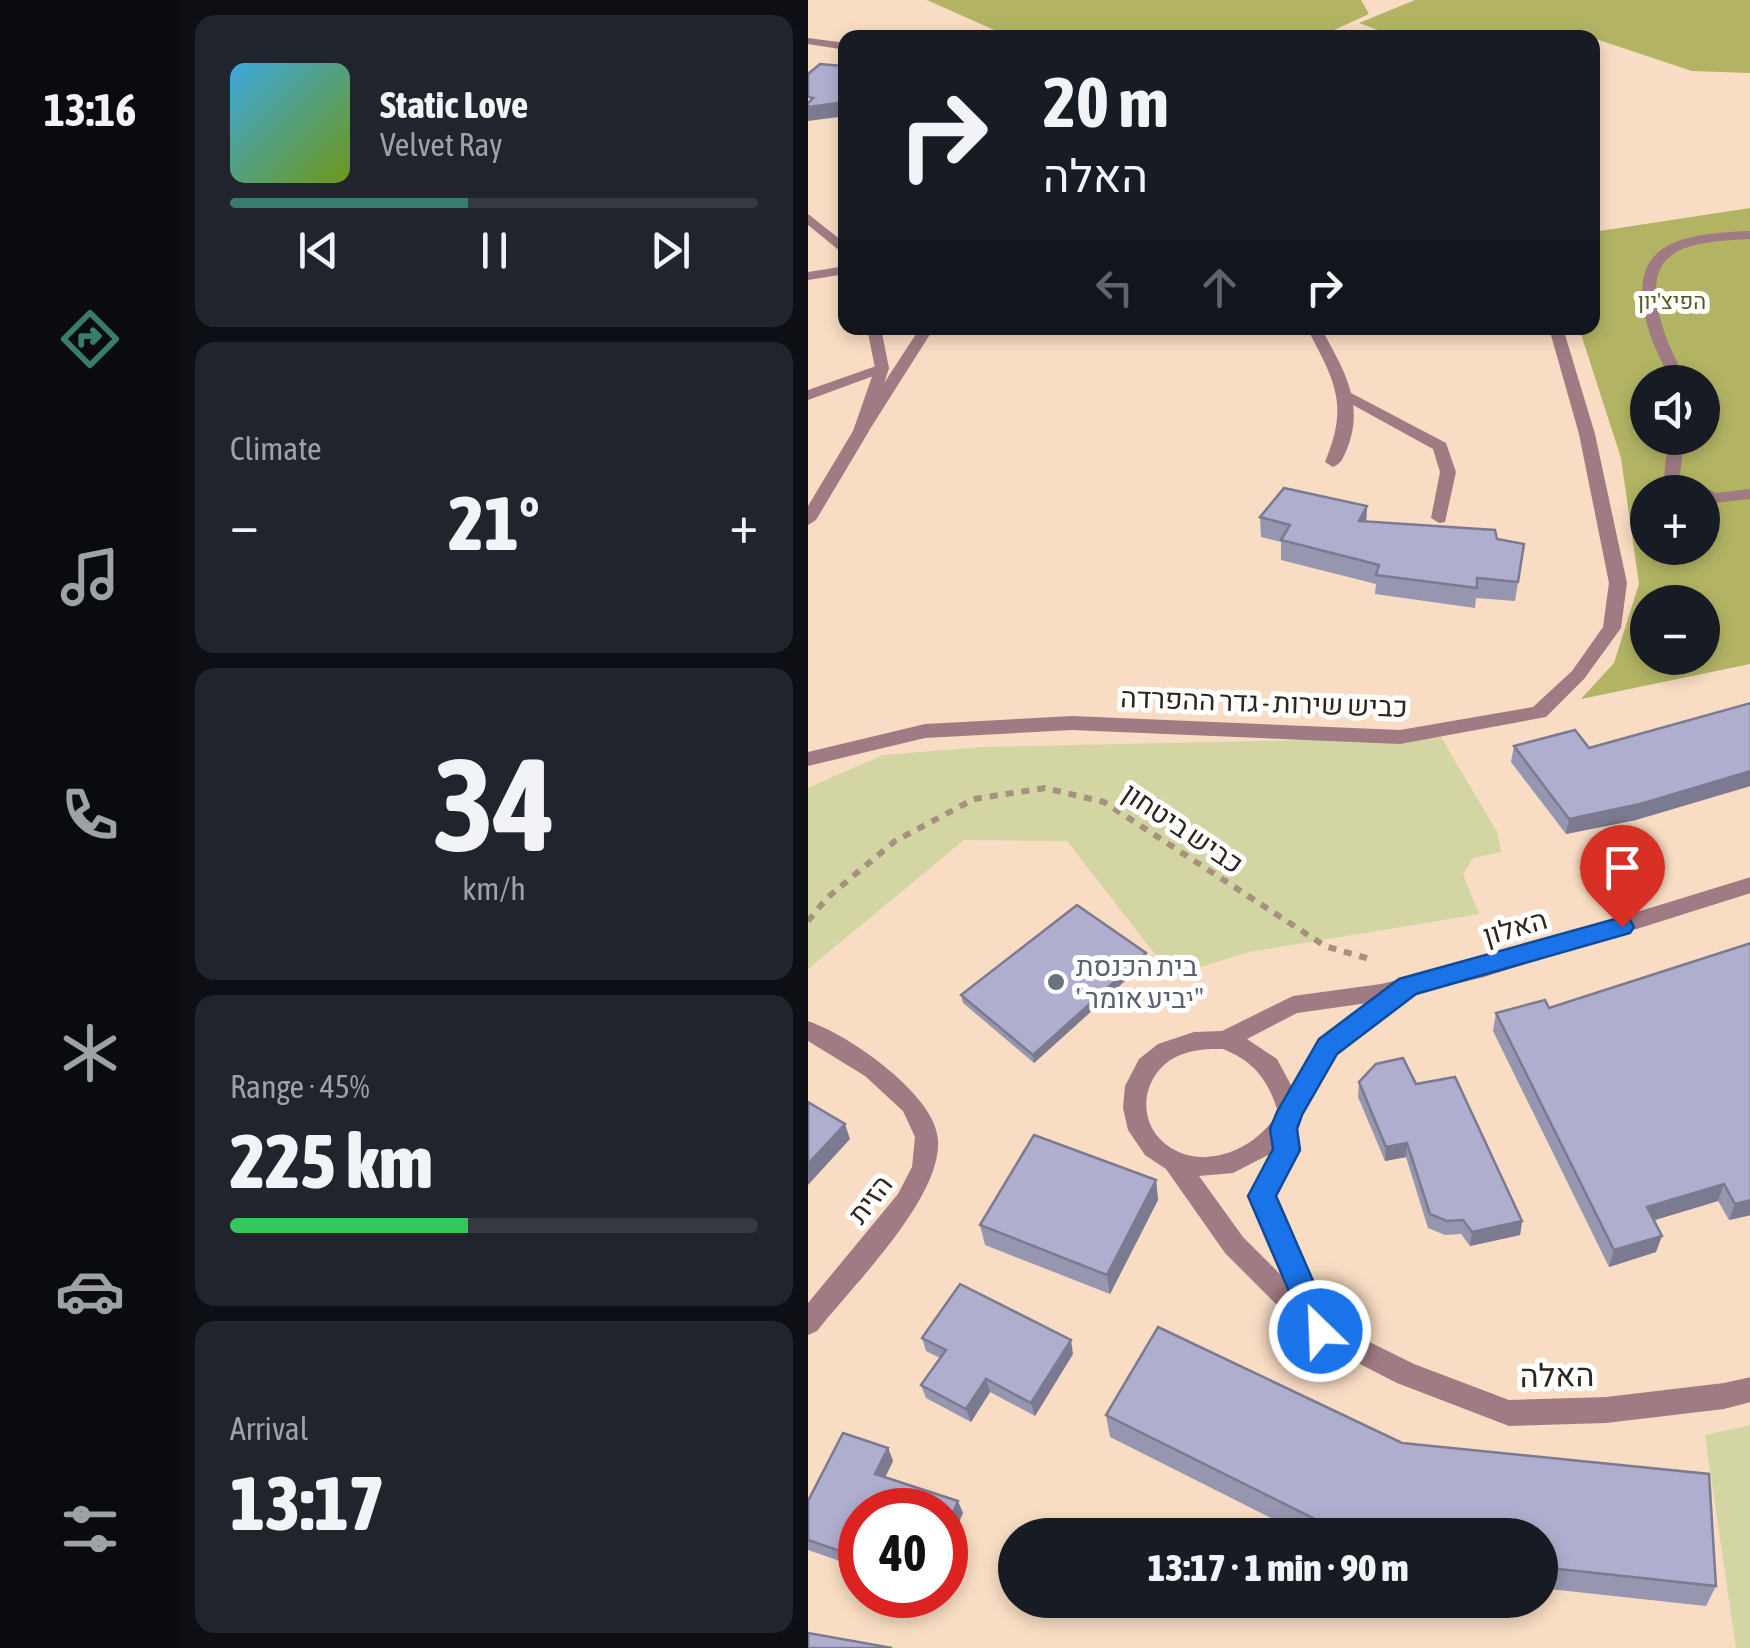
<!DOCTYPE html>
<meta charset="utf-8">
<style>
body{margin:0;font-family:"Asap Condensed",Heebo,sans-serif;background:#20242c;color:#f1f3f6;height:100vh;display:flex;flex-direction:column;font-size:38px;white-space:nowrap}
*{box-sizing:border-box;margin:0}
p{font-size:32px;color:#9ea1a6}
.icon{flex:none;width:55px;height:55px;fill:none;stroke:currentColor;stroke-width:2;stroke-linecap:round;stroke-linejoin:round}
.map{position:relative;flex:1;overflow:hidden}
.side{display:flex;flex-direction:column;gap:15px;padding:15px;background:#0d0f14;width:628px}
.side>*{flex:none}
.guide{position:absolute;left:30px;top:30px;width:762px;height:305px;border-radius:20px;box-shadow:0 5px 15px #0003;background:#171b24;color:#f1f3f6;overflow:hidden}
.buttons{position:absolute;left:822px;top:365px;display:grid;gap:20px}
.buttons a{display:grid;place-items:center;width:90px;height:90px;border-radius:50%;background:#171b24;box-shadow:0 5px 15px #0003;font-size:50px}
.speed{position:absolute;left:30px;top:1488px;display:flex;gap:20px;font-size:50px;font-weight:700;text-align:center}
.speed>*{display:grid;place-content:center;width:130px;height:130px;border-radius:50%;background:#171b24;box-shadow:0 5px 15px #0003;line-height:1}
.speed .limit{border:15px solid #d22;background:#fff;color:#111}
.pin{position:absolute;display:grid;place-items:center;width:85px;height:85px;color:#fff;margin:-102px -42px;border-radius:50% 50% 50% 0;rotate:-45deg;box-shadow:0 0 10px #0007}
.pin .icon{rotate:45deg}
.me{position:absolute;width:110px;margin:-55px;rotate:336deg;stroke-linejoin:round;filter:drop-shadow(0 0 8px #0008)}
.turn{display:flex;align-items:center;gap:35px;height:210px;padding:0 40px;font-size:45px}
.turn .icon{width:130px;height:130px;stroke-width:2.5}
.turn b{display:block;font-size:70px;line-height:85px}
.lanes{display:flex;align-items:center;height:95px;padding:0 40px;background:#0003;justify-content:center;gap:50px;direction:ltr}
.lanes .off{opacity:.35}
.big{font-size:75px;font-weight:800;line-height:1.1}
.side .tile{flex:1;display:flex;flex-direction:column;justify-content:center;gap:15px;min-width:0;padding:0 35px;border-radius:20px;background:#20242c}
.side .dial{align-items:center;gap:0}
.dial b{font-size:130px;line-height:1}
.song{display:flex;align-items:center;gap:30px}
.cover{width:120px;height:120px;border-radius:15px;background:linear-gradient(135deg,hsl(200 70% 55%),hsl(80 70% 35%))}
.played{height:10px;border-radius:5px;background:linear-gradient(90deg,#387c6e 45%,#363941 45%)}
.keys{display:flex;justify-content:space-around;direction:ltr}
.heat{display:flex;justify-content:space-between;align-items:center;font-size:55px;direction:ltr}
.charge{height:15px;border-radius:8px;background:linear-gradient(90deg,#34c759 45%,#363941 0)}
.trip{position:absolute;left:190px;top:1518px;width:560px;height:100px;border-radius:50px;background:#171b24;box-shadow:0 5px 15px #0003;font-weight:800;line-height:100px;text-align:center}
main{display:flex;flex:1;min-height:0}
.dock{display:flex;flex-direction:column;width:180px;justify-content:space-around;align-items:center;background:#090b0e;color:#9ea1a6}
.dock .icon{width:70px;height:70px}
.dock .current{color:#387c6e}
.dock b{font-size:45px;color:#f1f3f6}
.map>svg:first-child{display:block}
</style>
<main>
<nav class="dock">
<b>13:16</b>
<svg class="icon current" aria-label="directions" viewBox="0 0 24 24"><path d="M12 3l9 9-9 9-9-9zM9 14v-3h6M13 9l2 2-2 2"/></svg>
<svg class="icon" aria-label="music" viewBox="0 0 24 24"><path d="M9 18V5l10-2v13"/><circle cx="6" cy="18" r="3"/><circle cx="16" cy="16" r="3"/></svg>
<svg class="icon" aria-label="phone" viewBox="0 0 24 24"><path d="M5 4h4l2 5-3 2q2 4 5 5l2-3 5 2v4C11 20 4 13 5 4z"/></svg>
<svg class="icon" aria-label="climate" viewBox="0 0 24 24"><path d="M12 3v18M4 7l16 10M4 17L20 7"/></svg>
<svg class="icon" aria-label="car" viewBox="0 0 24 24"><path d="M5 17H2v-5l4-1 3-4h7l3 4 3 1v5h-3M9 17h6M6 11h13"/><circle cx="7" cy="17" r="2"/><circle cx="17" cy="17" r="2"/></svg>
<svg class="icon" aria-label="filters" viewBox="0 0 24 24"><path d="M4 7h16M4 17h16"/><circle cx="9" cy="7" r="2"/><circle cx="15" cy="17" r="2"/></svg>
</nav>
<section class="side">
<div class="tile">
<div class="song"><i class="cover"></i><div><b>Static Love</b><p>Velvet Ray</p></div></div>
<div class="played"></div>
<div class="keys"><svg class="icon" aria-label="previous" viewBox="0 0 24 24"><path d="M18 5L8 12l10 7zM5 5v14"/></svg><svg class="icon" aria-label="pause" viewBox="0 0 24 24"><path d="M8 5v14M16 5v14"/></svg><svg class="icon" aria-label="next" viewBox="0 0 24 24"><path d="M6 5l10 7-10 7zM19 5v14"/></svg></div>
</div>
<div class="tile"><p>Climate</p>
<div class="heat"><a>−</a><b class="big">21°</b><a>+</a></div>
</div>
<div class="tile dial"><b>34</b><p>km/h</p></div>
<div class="tile"><p>Range · 45%</p><b class="big">225 km</b><div class="charge"></div></div>
<div class="tile"><p>Arrival</p><b class="big">13:17</b></div>
</section>
<div class="map">
<svg width="943" height="1648" viewBox="0 0 943 1648">
<rect width="100%" height="100%" fill="#f8dcc3"/>
<g fill="#d3d5a3">
<polygon points="633,737 689,832 693,852 665,858 655,874 671,914 441,952 364,976 259,841 156,840 0,969 0,788 75,755 174,747"/>
<polygon points="942,1425 942,1648 928,1648 897,1435"/>
</g>
<g fill="#b2b464" fill-rule="evenodd">
<polygon points="119,0 553,0 561,14 511,37 204,38"/>
<polygon points="607,0 942,0 942,73 884,71 785,38 588,37 551,23"/>
<path d="M942 208V664L773 699 806 663 831 584 813 458 771 328H785V232ZM840 382H895V438H840ZM840 492H895V548H840ZM840 602H895V658H840Z"/>
</g>
<g fill="none" stroke-linecap="round" stroke-linejoin="round">
<polyline stroke="#a6917e" stroke-width="6" stroke-dasharray="8 8" stroke-linecap="butt" points="0,921 19,898 87,841 166,799 237,788 296,802 517,946 565,960"/>
<g fill="#a07b83" fill-rule="evenodd">
<polygon points="0,38 38,43 38,50 0,44"/>
<path d="M943 231V239C874 242 829 249 856 331 861 349 872 363 876 382H861C857 364 846 349 841 331 814 242 871 234 943 231Z"/>
<polygon points="741,328 755,328 787,434 819,583 813,628 776,679 738,717 592,744 264,730 117,738 0,766 0,752 117,724 264,716 592,730 725,707 764,671 795,627 801,583 771,434"/>
<polygon points="541,392 638,443 648,472 637,522 631,523 623,518 632,472 625,449 536,400 536,394"/>
<polygon points="860,438 876,438 872,475 908,493 943,489 943,499 906,503 895,499 895,492 882,492 858,480 856,477"/>
</g>
<g fill="#a07b83" fill-rule="evenodd">
<polygon points="38,266 38,274 0,280 0,272"/>
<polygon points="112,328 126,328 62,429 50,429 48,426"/>
<path d="M499 328H513C534 367 558 403 539 449 535 458 534 463 525 467L517 462C542 404 526 380 499 328Z"/>
<polygon points="74,364 81,368 79,371 0,400 0,390"/>
<path d="M0 1021C31 1032 66 1056 90 1078 107 1094 129 1117 130 1141 133 1199 45 1285 9 1331L0 1335V1303L90 1194 104 1167 107 1137 95 1111 57 1076 0 1041Z"/>
</g>
<g fill="#a07b83" fill-rule="evenodd">
<polygon points="0,214 38,244 38,256 0,225"/>
<polygon points="59,328 73,328 81,368 61,431 8,520 0,525 0,506 45,431 67,368"/>
<path d="M943 877V893L676 977 599 995 528 1053 487 1127 490 1150 466 1196 519 1321 606 1364 701 1400 798 1397 916 1383 943 1377V1402L916 1409 798 1423 701 1426 589 1383 503 1339 417 1253 358 1169 337 1155 320 1130 315 1108 317 1086 331 1059 350 1044 386 1032 414 1031 485 996 573 984 676 959ZM560 1003 512 1039 484 1087 469 1059 439 1039 489 1013ZM415 1049C447 1062 460 1080 470 1112 449 1151 388 1176 352 1139 327 1113 338 1070 370 1056 385 1049 400 1049 415 1049ZM464 1153 442 1196 477 1279 435 1237 391 1176 425 1173Z"/>
</g>
</g>
<g fill="#9796b1">
<polygon points="559,506 558,521 689,539 716,544 707,601 668,598 667,608 567,594 568,584 473,560 473,542 453,537 452,517"/>
<polygon points="706,746 781,748 828,820 758,834 703,762"/>
<polygon points="943,943 943,1215 921,1220 910,1201 846,1220 848,1252 801,1267 685,1031 688,1013 741,1008"/>
<polygon points="338,953 339,961 226,1063 155,1003 153,995"/>
<polygon points="551,1082 714,1221 712,1235 662,1246 653,1234 637,1235 620,1228 598,1157 577,1161 550,1097"/>
<polygon points="348,1180 350,1200 302,1294 177,1245 172,1225"/>
<polygon points="114,1338 265,1354 227,1416 182,1392 163,1422 118,1398 113,1385 132,1358 118,1351"/>
<polygon points="298,1415 594,1443 908,1586 898,1606 732,1588 732,1535 497,1535 302,1437"/>
<polygon points="80,1448 85,1461 77,1477 155,1513 52,1510 52,1568 0,1550 0,1501"/>
</g>
<g fill="#7b7a90">
<polygon points="38,102 38,116 0,121 0,107"/>
<polygon points="559,506 558,526 551,521"/>
<polygon points="943,771 943,786 828,820 758,834 761,819"/>
<polygon points="338,953 339,961 226,1063 225,1055"/>
<polygon points="37,1124 42,1139 0,1185 0,1164"/>
<polygon points="599,1143 598,1157 577,1161 578,1147"/>
<polygon points="348,1180 350,1200 302,1294 299,1275"/>
<polygon points="916,1184 910,1201 834,1224 839,1207"/>
<polygon points="943,1200 943,1215 921,1220 927,1204"/>
<polygon points="714,1221 712,1235 662,1246 664,1232"/>
<polygon points="854,1236 848,1252 801,1267 806,1250"/>
<polygon points="263,1340 265,1354 227,1416 223,1403"/>
<polygon points="178,1379 182,1392 163,1422 158,1409"/>
<polygon points="80,1448 85,1461 73,1486 67,1474"/>
<polygon points="150,1501 155,1513 138,1552 138,1529"/>
</g>
<g fill="#b0aece" stroke="#7b7a90" stroke-width="2.5">
<polygon points="12,64 35,66 38,64 38,102 0,107 0,103 5,98 0,97 0,74"/>
<polygon points="476,488 559,506 551,521 687,530 689,539 716,544 710,582 669,578 669,588 568,575 571,565 473,540 482,525 452,517"/>
<polygon points="943,703 943,771 832,804 761,819 706,746 767,730 781,748"/>
<polygon points="269,905 338,953 225,1055 153,995"/>
<polygon points="943,943 943,1200 927,1204 916,1184 839,1207 854,1236 806,1250 688,1013 737,1000 741,1008"/>
<polygon points="595,1058 608,1084 647,1077 714,1221 664,1232 655,1220 639,1221 622,1214 599,1143 578,1147 551,1082 568,1064"/>
<polygon points="0,1102 37,1124 0,1164"/>
<polygon points="226,1135 348,1180 299,1275 172,1225"/>
<polygon points="152,1284 263,1340 223,1403 178,1379 158,1409 113,1385 138,1350 114,1338"/>
<polygon points="350,1327 594,1443 901,1474 908,1586 732,1567 732,1535 539,1535 298,1415"/>
<polygon points="35,1433 80,1448 67,1474 150,1501 138,1529 138,1510 52,1510 52,1558 0,1540 0,1501"/>
<polygon points="0,1633 84,1648 0,1648"/>
</g>
<polygon fill="#1a73e8" stroke="#114b97" stroke-width="2.5" points="814,917 822,920 826,927 822,933 608,994 529,1054 494,1115 489,1129 492,1150 468,1196 527,1331 523,1340 512,1344 502,1340 440,1196 465,1149 462,1129 469,1112 511,1039 591,979"/>
<circle fill="#6b7280" stroke="#fff" stroke-width="4" cx="248" cy="982" r="10"/>
<g text-anchor="middle" dominant-baseline="central" stroke-width="10" stroke-linejoin="round" paint-order="stroke">
<g font-size="22" fill="#58591f" stroke="#fff">
<text x="864" y="301">הפיצ'יון</text>
</g>
<g font-size="28" fill="#2f251b" stroke="#fff">
<text transform="translate(456 702) rotate(2)">כביש שירות - גדר ההפרדה</text>
<text transform="translate(375 828) rotate(34)">כביש ביטחון</text>
<text transform="translate(707 927) rotate(-16)">האלון</text>
<text transform="translate(62 1199) rotate(-52)">הזית</text>
</g>
<g font-size="28" fill="#5b616d" stroke="#fff" text-anchor="start">
<text x="268" y="966">בית הכנסת<tspan x="268" dy="32">"יביע אומר"</tspan></text>
</g>
<g font-size="32" fill="#2f251b" stroke="#fff">
<text transform="translate(749 1375) rotate(-1)">האלה</text>
</g>
</g>
</svg>
<div class="buttons">
<a><svg class="icon" aria-label="sound" viewBox="0 0 24 24"><path d="M4 9h4l5-4v14l-5-4H4zM17 9q2 3 0 6"/></svg></a>
<a>+</a>
<a>−</a>
</div>
<div class="speed"><div class="limit">40</div></div>
<div class="pin" style="left:814px;top:927px;background:#d93025"><svg class="icon" aria-label="arrive" viewBox="0 0 24 24"><path d="M6 21V4h12l-3 4 3 4H6"/></svg></div>
<svg class="me" style="left:512px;top:1331px" viewBox="-20 -20 40 40"><circle r="17" fill="#1a73e8" stroke="#fff" stroke-width="3"/><path d="M0-11L8 9 0 5-8 9z" fill="#fff"/></svg>
<div class="trip">13:17 · 1 min · 90 m</div>
<div class="guide">
<div class="turn"><svg class="icon" aria-label="right" viewBox="0 0 24 24"><path d="M7 20v-9h11M14 6l5 5-5 5"/></svg><div><b>20 m</b>האלה</div></div>
<div class="lanes"><svg class="icon off" aria-label="left" viewBox="0 0 24 24"><path d="M17 20v-9H6M10 6l-5 5 5 5"/></svg><svg class="icon off" aria-label="ahead" viewBox="0 0 24 24"><path d="M12 20V5M6 11l6-6 6 6"/></svg><svg class="icon" aria-label="right" viewBox="0 0 24 24"><path d="M7 20v-9h11M14 6l5 5-5 5"/></svg></div>
</div>
</div>
</main>
